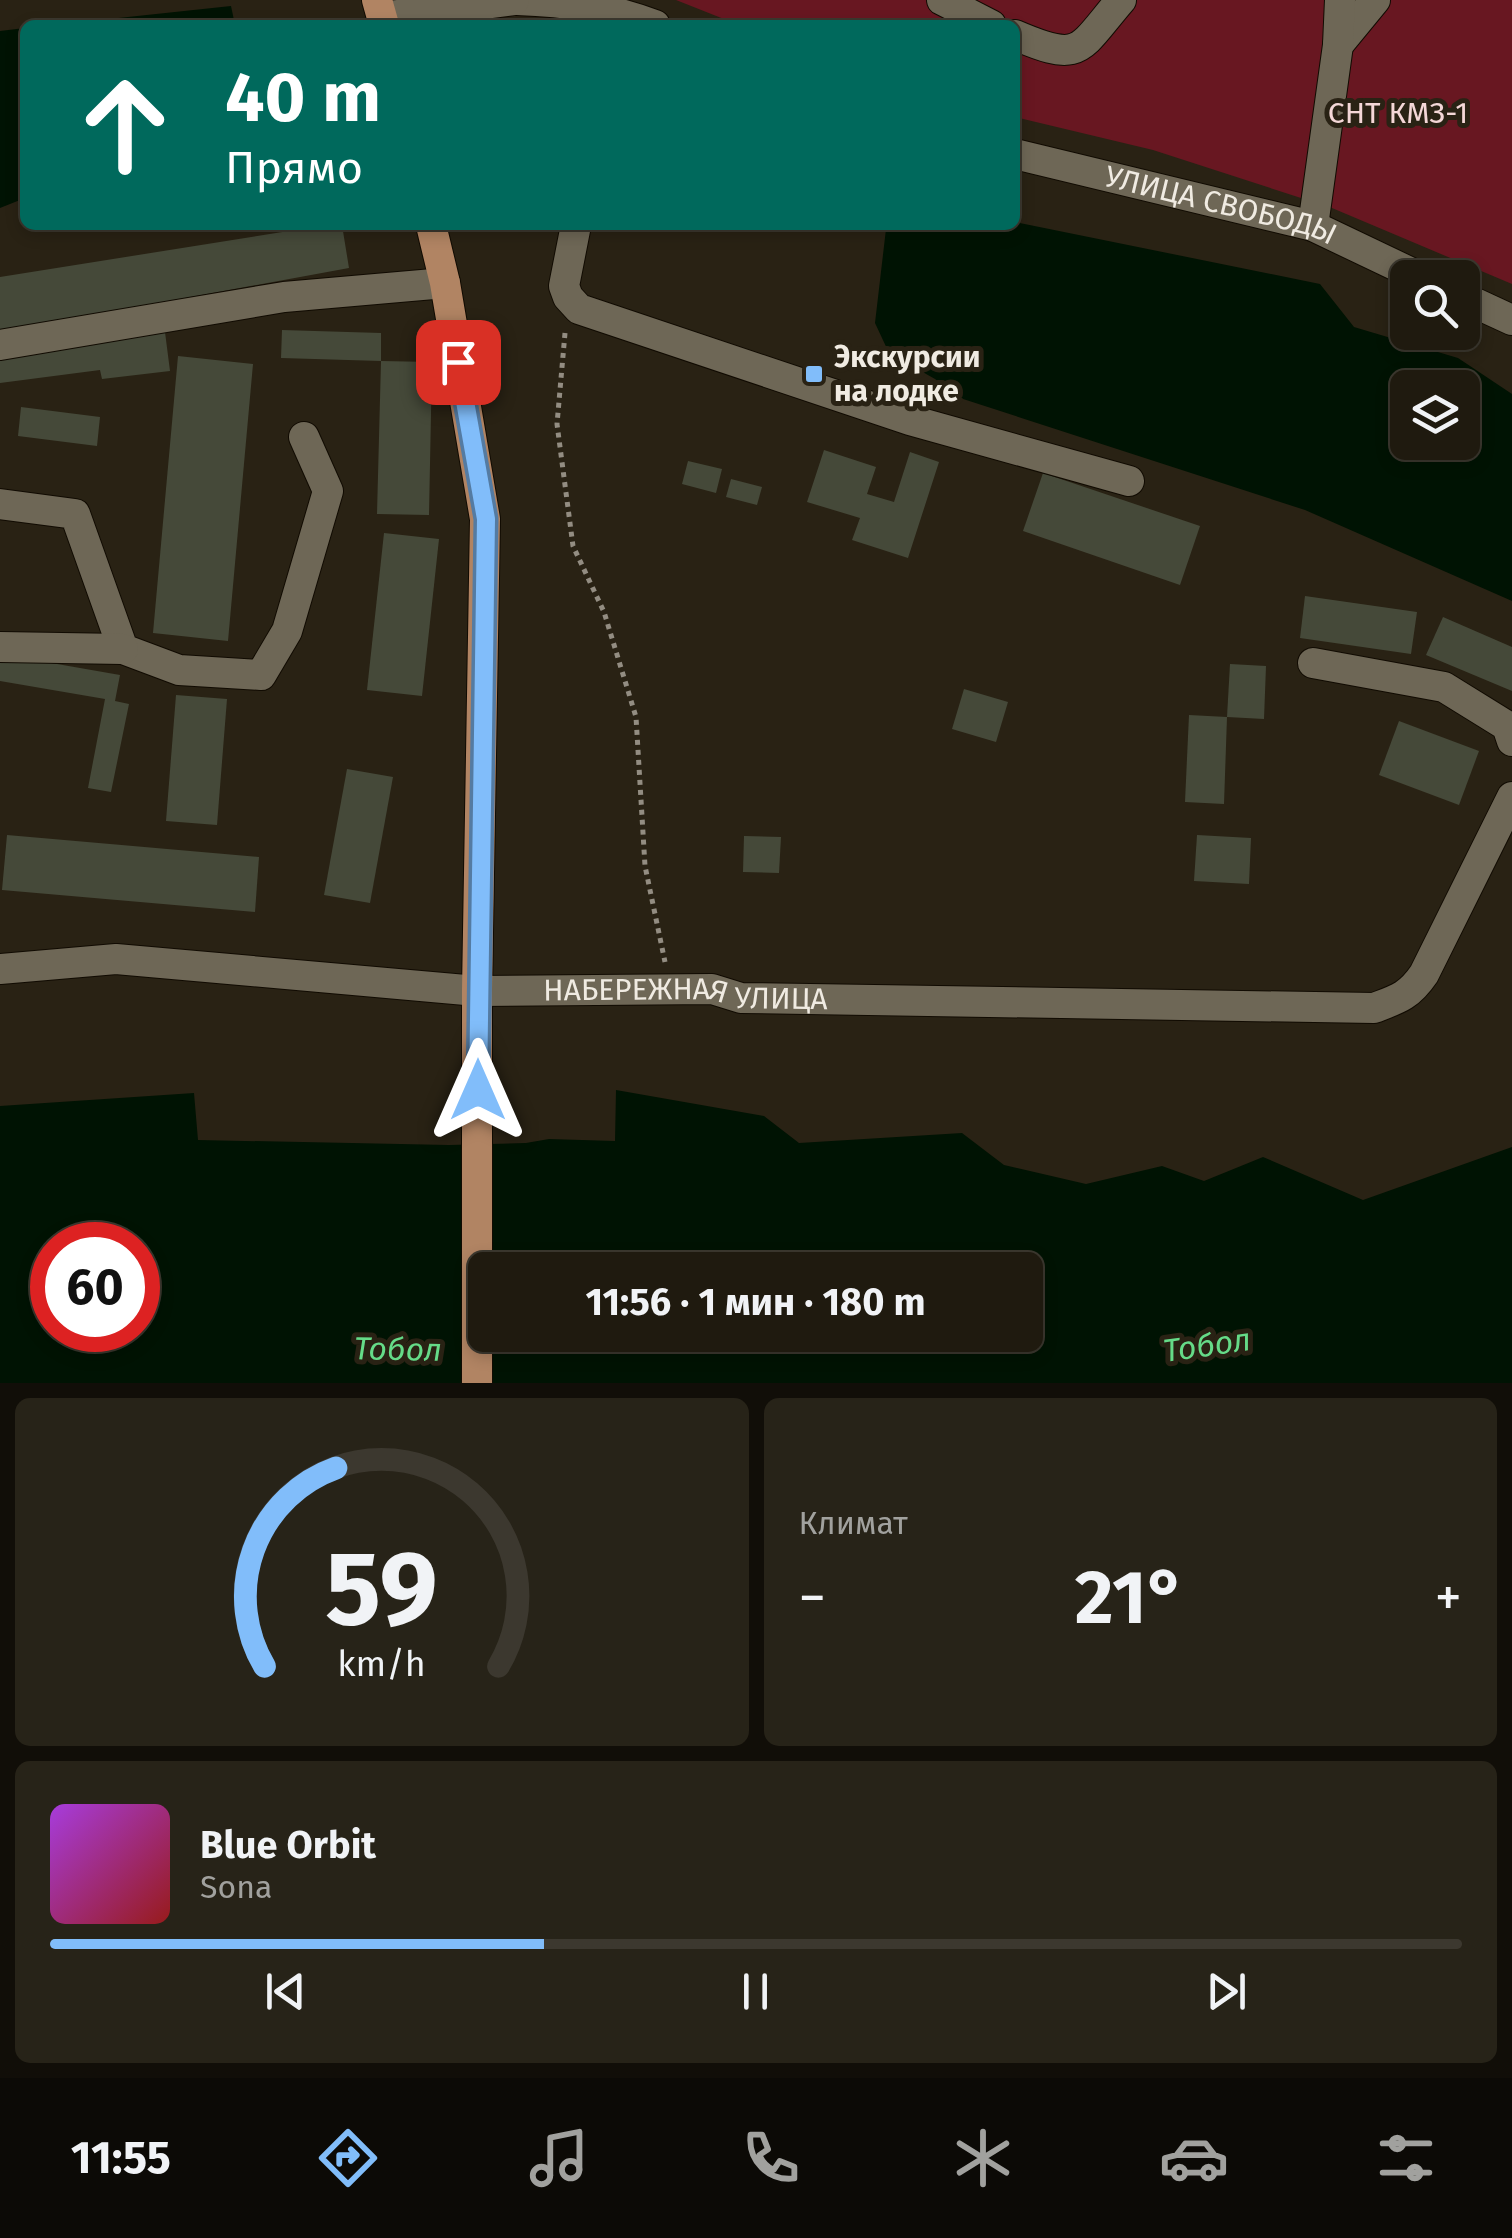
<!DOCTYPE html>
<html lang="ru">
<meta charset="utf-8">
<style>
body{margin:0;font-family:"Fira Sans",sans-serif;background:#272318;color:#f1f3f6;height:100vh;display:flex;flex-direction:column;font-size:38px;white-space:nowrap}
*{box-sizing:border-box;margin:0}
p{font-size:32px;color:#a1a19e}
.icon{flex:none;width:55px;height:55px;fill:none;stroke:currentColor;stroke-width:2;stroke-linecap:round;stroke-linejoin:round}
.map{position:relative;height:1383px;overflow:hidden}
.details{display:flex;flex-direction:column;gap:15px;padding:15px;background:#110e08;flex:1}
.details>*{flex:none}
.guide{position:absolute;left:20px;top:20px;width:1000px;height:210px;border-radius:15px;box-shadow:0 5px 15px #0003,0 0 0 2px #3c382f;background:#00695c;color:#fff;overflow:hidden}
.buttons{position:absolute;left:1390px;top:260px;display:grid;gap:20px}
.buttons a{display:grid;place-items:center;width:90px;height:90px;border-radius:15px;background:#1f1a0f;box-shadow:0 5px 15px #0003,0 0 0 2px #3c382f;font-size:50px}
.speed{position:absolute;left:30px;top:1222px;display:flex;gap:20px;font-size:50px;font-weight:700;text-align:center}
.speed>*{display:grid;place-content:center;width:130px;height:130px;border-radius:50%;background:#1f1a0f;box-shadow:0 5px 15px #0003,0 0 0 2px #3c382f;line-height:1}
.speed .limit{border:15px solid #d22;background:#fff;color:#111}
.pin{position:absolute;display:grid;place-items:center;width:85px;height:85px;color:#fff;margin:-42px;border-radius:20px;box-shadow:0 5px 15px #0006}
.me{position:absolute;width:110px;margin:-55px;rotate:0deg;stroke-linejoin:round;filter:drop-shadow(0 0 8px #0008)}
.turn{display:flex;align-items:center;gap:35px;height:210px;padding:0 40px;font-size:45px}
.turn .icon{width:130px;height:130px;stroke-width:2.5}
.turn b{display:block;font-size:70px;line-height:85px}
.big{font-size:75px;font-weight:700;line-height:1.1}
.details .tile{flex:1;display:flex;flex-direction:column;justify-content:center;gap:15px;min-width:0;padding:0 35px;border-radius:15px;background:#272318}
.details .dial{align-items:center;gap:0}
.dial svg{height:260px;overflow:visible;fill:none;stroke:#3c382f;stroke-width:7;stroke-linecap:round;text-anchor:middle}
.dial text{fill:#f1f3f6;stroke:none}
.song{display:flex;align-items:center;gap:30px}
.cover{width:120px;height:120px;border-radius:15px;background:linear-gradient(135deg,hsl(280 70% 55%),hsl(0 70% 35%))}
.played{height:10px;border-radius:5px;background:linear-gradient(90deg,#81bdfa 35%,#3c382f 35%)}
.keys{display:flex;justify-content:space-around;direction:ltr}
.heat{display:flex;justify-content:space-between;align-items:center;font-size:55px;direction:ltr}
.details .tiles{flex:1;display:grid;gap:15px;grid-template-columns:1fr 1fr}
.tile:last-child{grid-column:span 2}
.trip{position:absolute;left:468px;top:1252px;width:575px;height:100px;border-radius:15px;background:#1f1a0f;box-shadow:0 5px 15px #0003,0 0 0 2px #3c382f;font-weight:700;line-height:100px;text-align:center}
.menu{display:flex;height:160px;justify-content:space-around;align-items:center;background:#0c0a06;color:#a1a19e}
.menu .icon{width:70px;height:70px}
.menu .on{color:#81bdfa}
.menu b{font-size:45px;color:#f1f3f6}
.map>svg:first-child{display:block}
</style>
<div class="map">
<svg width="1512" height="1383" viewBox="0 0 1512 1383">
<rect width="100%" height="100%" fill="#292214"/>
<polygon fill="#681721" points="676,0 1512,0 1512,284 1332,208 1153,150 1015,117 1015,25 739,25"/>
<g fill="#001303" fill-rule="evenodd">
<polygon points="231,6 235,25 53,25"/>
<polygon points="25,28 25,198 0,208 0,31"/>
<path d="M1015 222 1320 284 1354 327 1458 358 1512 394V601L1305 510 960 398 935 379 889 353 875 323 886 229 889 225H1015ZM1408 388H1462V442H1408Z"/>
<path d="M616 1090 764 1116 799 1143 962 1133 1004 1165 1086 1184 1162 1166 1204 1181 1263 1157 1363 1200 1512 1147V1383H0V1106L194 1093 198 1140 449 1145 526 1143 549 1139 615 1141ZM52 1245H138V1330H52ZM485 1270H1025V1335H485Z"/>
</g>
<g fill="#454939">
<polygon points="314,225 342,225 349,268 0,332 0,277 314,227"/>
<polygon points="282,330 381,333 381,361 432,362 429,515 377,514 381,361 281,358"/>
<polygon points="165,332 170,371 102,379 100,370 0,383 0,354"/>
<polygon points="178,356 253,364 228,641 153,633"/>
<polygon points="21,407 100,417 97,446 18,436"/>
<polygon points="824,450 876,467 867,494 894,502 910,452 939,462 908,558 852,540 860,518 807,502"/>
<polygon points="688,461 722,469 716,493 682,484"/>
<polygon points="1043,473 1200,526 1180,585 1023,531"/>
<polygon points="731,479 762,487 757,505 726,497"/>
<polygon points="384,533 439,539 422,696 367,690"/>
<polygon points="1305,596 1417,612 1411,654 1300,638"/>
<polygon points="1443,617 1512,647 1512,691 1426,655"/>
<polygon points="0,654 120,675 115,701 129,704 111,792 88,788 105,699 0,681"/>
<polygon points="1230,664 1266,666 1264,719 1227,717"/>
<polygon points="964,689 1008,702 996,742 952,729"/>
<polygon points="176,695 227,699 217,825 166,821"/>
<polygon points="1189,715 1227,717 1224,804 1185,802"/>
<polygon points="1399,721 1479,751 1459,805 1379,775"/>
<polygon points="347,769 393,777 370,903 324,895"/>
<polygon points="7,835 259,857 255,912 2,890"/>
<polygon points="1197,835 1251,838 1249,884 1194,881"/>
<polygon points="744,836 781,837 779,873 743,872"/>
</g>
<g fill="none" stroke-linecap="round" stroke-linejoin="round">
<g stroke="#110b02" stroke-width="32">
<g id="minor">
<path d="M517 0C568 2 606 7 655 25"/>
<polyline points="942,0 991,25"/>
<polyline points="382,17 514,0"/>
<path d="M1015 35C1082 64 1078 50 1121 0"/>
<polyline points="1338,45 1375,0"/>
<path id="s1" d="M1015 154 1313 226 1422 278"/>
<polyline points="576,225 564,286 568,297 579,309 910,420 1129,481"/>
<polyline points="1313,226 1338,45 1340,0"/>
<polyline points="1462,297 1512,320"/>
<polyline points="0,345 284,297 445,283"/>
<polyline points="0,504 75,514 123,649 179,670 261,675 287,631 328,491 304,437"/>
<polyline points="0,647 123,649"/>
<polyline points="1313,663 1444,687 1507,726 1512,741"/>
<path id="s2" d="M0 969 116 959 477 991 712 989 741 998 1374 1008C1398 999 1409 996 1424 974L1512 797"/>
</g>
</g>
<g stroke="#110b02" stroke-width="32">
<g id="major">
<polyline points="377,0 384,25"/>
<polyline points="431,225 445,283 485,519 477,991 477,1383"/>
</g>
</g>
<polyline stroke="#938d82" stroke-width="5" stroke-dasharray="5 5" stroke-linecap="butt" points="565,333 557,424 573,546 604,612 636,717 645,866 665,962"/>
<use href="#minor" stroke="#6e6756" stroke-width="30"/>
<use href="#major" stroke="#b18463" stroke-width="30"/>
</g>
<g fill="none" stroke-linecap="round" stroke-linejoin="round">
<g stroke="#547ba2" stroke-width="25">
<polyline id="route" points="458,362 486,519 478,1090"/>
</g>
<use href="#route" stroke="#81bdfa" stroke-width="18"/>
</g>
<rect fill="#81bdfa" stroke="#292214" stroke-width="4" x="804" y="364" width="20" height="20" rx="5"/>
<g text-anchor="middle" dominant-baseline="central" stroke-width="10" stroke-linejoin="round" paint-order="stroke">
<g font-size="30" fill="#f4d7d7" stroke="#292214">
<text x="1398" y="113">СНТ КМЗ-1</text>
</g>
<g font-size="30" fill="#f0ebe2" stroke="#292214">
<text stroke="none"><textPath href="#s1" startOffset="212">УЛИЦА СВОБОДЫ</textPath></text>
<text stroke="none"><textPath href="#s2" startOffset="688">НАБЕРЕЖНАЯ УЛИЦА</textPath></text>
</g>
<g font-size="30" font-weight="bold" fill="#f0ebe2" stroke="#292214" text-anchor="start">
<text x="834" y="357">Экскурсии<tspan x="834" dy="34">на лодке</tspan></text>
</g>
<g font-size="32" font-style="italic" fill="#65db88" stroke="#292214">
<text transform="translate(1207 1345) rotate(-8)">Тобол</text>
<text transform="translate(398 1349) rotate(1)">Тобол</text>
</g>
</g>
</svg>
<div class="buttons">
<a><svg class="icon" aria-label="search" viewBox="0 0 24 24"><circle cx="10" cy="10" r="6"/><path d="M15 15l6 6"/></svg></a>
<a><svg class="icon" aria-label="layers" viewBox="0 0 24 24"><path d="M12 4l9 5-9 5-9-5zM3 14l9 5 9-5"/></svg></a>
</div>
<div class="speed"><div class="limit">60</div></div>
<div class="pin" style="left:458px;top:362px;background:#d93025"><svg class="icon" aria-label="arrive" viewBox="0 0 24 24"><path d="M6 21V4h12l-3 4 3 4H6"/></svg></div>
<svg class="me" style="left:478px;top:1090px" viewBox="-20 -20 40 40"><path d="M0-17L14 15 0 8-14 15z" fill="#81bdfa" stroke="#fff" stroke-width="4"/></svg>
<div class="trip">11:56 · 1 мин · 180 m</div>
<div class="guide">
<div class="turn"><svg class="icon" aria-label="ahead" viewBox="0 0 24 24"><path d="M12 20V5M6 11l6-6 6 6"/></svg><div><b>40 m</b>Прямо</div></div>
</div>
</div>
<section class="details">
<div class="tiles">
<div class="tile dial"><svg viewBox="0 0 100 80">
<path d="M14 69A42 42 0 1 1 86 69"/>
<path d="M14 69A42 42 0 0 1 36 8" stroke="#81bdfa"/>
<text x="50" y="56" font-size="32" font-weight="700">59</text>
<text x="50" y="72" font-size="11">km/h</text>
</svg></div>
<div class="tile"><p>Климат</p>
<div class="heat"><a>−</a><b class="big">21°</b><a>+</a></div>
</div>
<div class="tile">
<div class="song"><i class="cover"></i><div><b>Blue Orbit</b><p>Sona</p></div></div>
<div class="played"></div>
<div class="keys"><svg class="icon" aria-label="previous" viewBox="0 0 24 24"><path d="M18 5L8 12l10 7zM5 5v14"/></svg><svg class="icon" aria-label="pause" viewBox="0 0 24 24"><path d="M8 5v14M16 5v14"/></svg><svg class="icon" aria-label="next" viewBox="0 0 24 24"><path d="M6 5l10 7-10 7zM19 5v14"/></svg></div>
</div>
</div>
</section>
<nav class="menu">
<b>11:55</b>
<svg class="icon on" aria-label="directions" viewBox="0 0 24 24"><path d="M12 3l9 9-9 9-9-9zM9 14v-3h6M13 9l2 2-2 2"/></svg>
<svg class="icon" aria-label="music" viewBox="0 0 24 24"><path d="M9 18V5l10-2v13"/><circle cx="6" cy="18" r="3"/><circle cx="16" cy="16" r="3"/></svg>
<svg class="icon" aria-label="phone" viewBox="0 0 24 24"><path d="M5 4h4l2 5-3 2q2 4 5 5l2-3 5 2v4C11 20 4 13 5 4z"/></svg>
<svg class="icon" aria-label="climate" viewBox="0 0 24 24"><path d="M12 3v18M4 7l16 10M4 17L20 7"/></svg>
<svg class="icon" aria-label="car" viewBox="0 0 24 24"><path d="M5 17H2v-5l4-1 3-4h7l3 4 3 1v5h-3M9 17h6M6 11h13"/><circle cx="7" cy="17" r="2"/><circle cx="17" cy="17" r="2"/></svg>
<svg class="icon" aria-label="filters" viewBox="0 0 24 24"><path d="M4 7h16M4 17h16"/><circle cx="9" cy="7" r="2"/><circle cx="15" cy="17" r="2"/></svg>
</nav>
